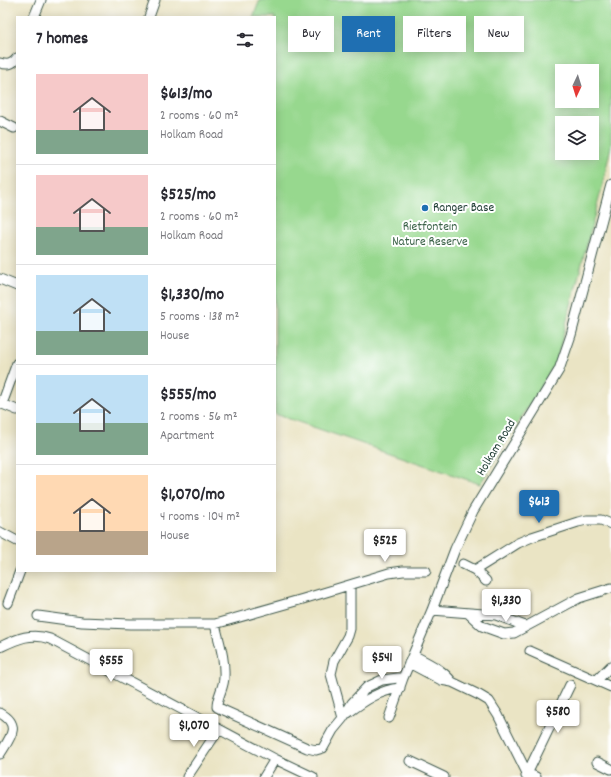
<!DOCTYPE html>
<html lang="en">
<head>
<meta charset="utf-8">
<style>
  body { margin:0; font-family:Dekko,sans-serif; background:#f2f2f3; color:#2b2b33; height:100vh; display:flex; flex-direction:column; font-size:15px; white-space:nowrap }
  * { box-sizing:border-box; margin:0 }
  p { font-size:13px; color:#7c7c81 }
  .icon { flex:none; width:22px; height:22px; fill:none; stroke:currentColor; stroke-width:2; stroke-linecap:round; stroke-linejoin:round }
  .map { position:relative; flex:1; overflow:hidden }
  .side { position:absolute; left:16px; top:16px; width:260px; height:556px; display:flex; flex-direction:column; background:#fff; border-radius:0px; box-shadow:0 2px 10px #0003 }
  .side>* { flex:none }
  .top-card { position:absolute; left:288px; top:16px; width:263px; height:36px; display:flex; gap:8px }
  .needle { width:26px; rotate:184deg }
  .controls { position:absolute; left:555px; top:64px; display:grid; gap:8px }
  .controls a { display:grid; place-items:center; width:44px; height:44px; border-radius:0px; background:#fff; box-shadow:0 2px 10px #0003; font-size:20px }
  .price { position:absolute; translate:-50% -34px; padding:0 9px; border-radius:4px; background:#fff; color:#222; font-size:13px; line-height:26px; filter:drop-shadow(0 1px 2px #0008) }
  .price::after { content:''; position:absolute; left:50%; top:24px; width:12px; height:9px; margin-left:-6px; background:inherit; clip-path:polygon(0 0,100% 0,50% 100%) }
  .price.active { background:#1f6fb2; color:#fff }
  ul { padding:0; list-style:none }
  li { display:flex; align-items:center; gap:12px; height:100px; padding:0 20px }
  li+li { border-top:1px solid #e1e1e2 }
  li span { display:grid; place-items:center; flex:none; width:112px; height:80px; border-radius:0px; color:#555 }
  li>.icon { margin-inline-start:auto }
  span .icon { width:48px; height:48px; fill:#fffc; stroke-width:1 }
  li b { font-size:17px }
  h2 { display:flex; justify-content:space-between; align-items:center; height:48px; padding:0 20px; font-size:17px }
  .pill { padding:0 14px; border-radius:0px; background:#fff; box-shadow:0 2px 10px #0003; font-size:14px; line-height:36px }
  .pill.active { background:#1f6fb2; color:#fff }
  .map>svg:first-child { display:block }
</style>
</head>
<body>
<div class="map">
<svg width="611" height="777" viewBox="0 0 611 777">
  <rect width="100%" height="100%" fill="#fff"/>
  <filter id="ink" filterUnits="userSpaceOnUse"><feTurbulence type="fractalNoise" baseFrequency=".025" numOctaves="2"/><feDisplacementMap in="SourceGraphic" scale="8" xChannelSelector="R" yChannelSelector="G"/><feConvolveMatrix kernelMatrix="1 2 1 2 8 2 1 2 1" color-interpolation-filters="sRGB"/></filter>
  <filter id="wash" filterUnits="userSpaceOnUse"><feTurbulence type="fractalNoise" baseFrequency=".012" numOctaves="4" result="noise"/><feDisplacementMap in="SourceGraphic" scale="16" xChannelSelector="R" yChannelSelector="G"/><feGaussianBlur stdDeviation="0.9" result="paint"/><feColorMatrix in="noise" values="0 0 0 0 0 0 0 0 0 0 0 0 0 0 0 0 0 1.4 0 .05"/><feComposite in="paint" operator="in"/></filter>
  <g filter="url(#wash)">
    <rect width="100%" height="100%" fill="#eae4c4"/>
    <path fill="#97d88e" stroke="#5b8a61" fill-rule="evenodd" d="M260,0h351v146l-9,41 -46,175 -76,122 -205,-70v-397h-22zM562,71h30v30h-30zM562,123h30v30h-30z"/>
  </g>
  <g filter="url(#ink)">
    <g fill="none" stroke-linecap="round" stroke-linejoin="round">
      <g stroke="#3d564a" stroke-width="11">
        <path id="street" d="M34,17l7,-17
          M149,17l6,-17
          M0,63c7,2 12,2 17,-5
          M0,121l14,7
          M0,279l17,7
          M0,403l17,7
          M2,404l15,-41
          M0,532l17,9
          M463,564l12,6 11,11
          M475,570l43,-27 14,-6 46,-15 9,-2h14l10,4
          M8,603l12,-32
          M432,610l64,5 29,11
          M469,614l13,12 22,8 10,-1 65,-35 32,-10
          M38,616l44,6 48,2h85l88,-25 86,-26 14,-2h23
          M215,624c4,18 10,34 9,53 0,11 -7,19 -7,30l8,4 82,37 9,2 7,-2 10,-18 10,-12 9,-15 15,-16 15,-7 16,-2h5
          M0,647c17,-8 31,-15 50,-8l225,120 38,18
          M530,651l81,36
          M413,655c15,8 29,14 39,27
          M409,663l32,17 11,2 27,13 10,6 9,14 29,58 9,4
          M597,680l14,-14
          M0,713c22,12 10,25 0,41
          M348,713c16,-12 32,-23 52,-25
          M343,718l-12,-44 3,-13 14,-25 2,-7v-44
          M389,718l14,-40 29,-68 23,-61 18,-38 86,-141 12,-35 40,-150
          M410,761l34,16
          M597,762l14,7
          M526,776l44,-91
          M187,777l32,-48
          M264,777l11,-18"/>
      </g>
      <use href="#street" stroke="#fff" stroke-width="9"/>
    </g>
  </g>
  <circle fill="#1f6fb2" stroke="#fff" stroke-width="1.5" cx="425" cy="208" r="4"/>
  <g text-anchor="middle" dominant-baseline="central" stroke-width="4" stroke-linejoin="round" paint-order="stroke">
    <g font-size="13" fill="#1f3d34" stroke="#fff" text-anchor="start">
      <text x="433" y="208">Ranger Base</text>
    </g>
    <g font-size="13" fill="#3d644a" stroke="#fff">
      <text x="430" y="227">Rietfontein<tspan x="430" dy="15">Nature Reserve</tspan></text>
    </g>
    <g font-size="13" fill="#1f3d34" stroke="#fff">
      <text transform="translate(497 448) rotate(-59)">Holkam Road</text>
    </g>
  </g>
</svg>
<div class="controls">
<a><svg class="needle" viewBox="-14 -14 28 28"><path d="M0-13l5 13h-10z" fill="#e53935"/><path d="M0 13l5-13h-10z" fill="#7c7c81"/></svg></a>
<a><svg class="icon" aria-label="layers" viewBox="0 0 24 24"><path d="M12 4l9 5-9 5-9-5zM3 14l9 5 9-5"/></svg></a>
</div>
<b class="price active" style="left:539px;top:524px">$613</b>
<b class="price" style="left:385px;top:563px">$525</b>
<b class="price" style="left:506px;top:623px">$1,330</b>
<b class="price" style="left:382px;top:680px">$541</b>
<b class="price" style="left:111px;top:683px">$555</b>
<b class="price" style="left:558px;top:734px">$580</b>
<b class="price" style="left:194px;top:748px">$1,070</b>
<div class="top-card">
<a class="pill">Buy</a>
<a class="pill active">Rent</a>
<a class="pill">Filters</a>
<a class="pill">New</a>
</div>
<section class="side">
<h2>7 homes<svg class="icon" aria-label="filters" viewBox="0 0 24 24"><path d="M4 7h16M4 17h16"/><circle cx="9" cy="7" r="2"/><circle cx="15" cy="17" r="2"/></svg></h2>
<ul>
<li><span style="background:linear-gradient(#f6c9c9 70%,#7fa58c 0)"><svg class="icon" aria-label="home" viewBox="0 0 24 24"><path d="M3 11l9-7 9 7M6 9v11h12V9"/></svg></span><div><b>$613/mo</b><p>2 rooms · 60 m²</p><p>Holkam Road</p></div></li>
<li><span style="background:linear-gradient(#f6c9c9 65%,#7fa58c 0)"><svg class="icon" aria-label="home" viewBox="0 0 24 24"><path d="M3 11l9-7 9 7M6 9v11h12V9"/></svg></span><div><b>$525/mo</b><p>2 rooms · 60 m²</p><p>Holkam Road</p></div></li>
<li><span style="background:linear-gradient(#bfe0f5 70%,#7fa58c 0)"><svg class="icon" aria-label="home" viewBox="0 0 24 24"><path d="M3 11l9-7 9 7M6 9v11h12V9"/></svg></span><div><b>$1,330/mo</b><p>5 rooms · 138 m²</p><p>House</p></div></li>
<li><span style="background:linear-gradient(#bfe0f5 60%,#7fa58c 0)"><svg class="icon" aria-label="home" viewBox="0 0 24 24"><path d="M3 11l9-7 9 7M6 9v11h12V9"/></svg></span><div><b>$555/mo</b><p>2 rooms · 56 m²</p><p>Apartment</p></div></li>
<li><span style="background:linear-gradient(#ffd9b3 70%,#b9a48a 0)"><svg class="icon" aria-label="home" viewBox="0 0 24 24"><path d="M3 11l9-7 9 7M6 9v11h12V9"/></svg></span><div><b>$1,070/mo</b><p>4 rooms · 104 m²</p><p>House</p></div></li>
</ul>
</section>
</div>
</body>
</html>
